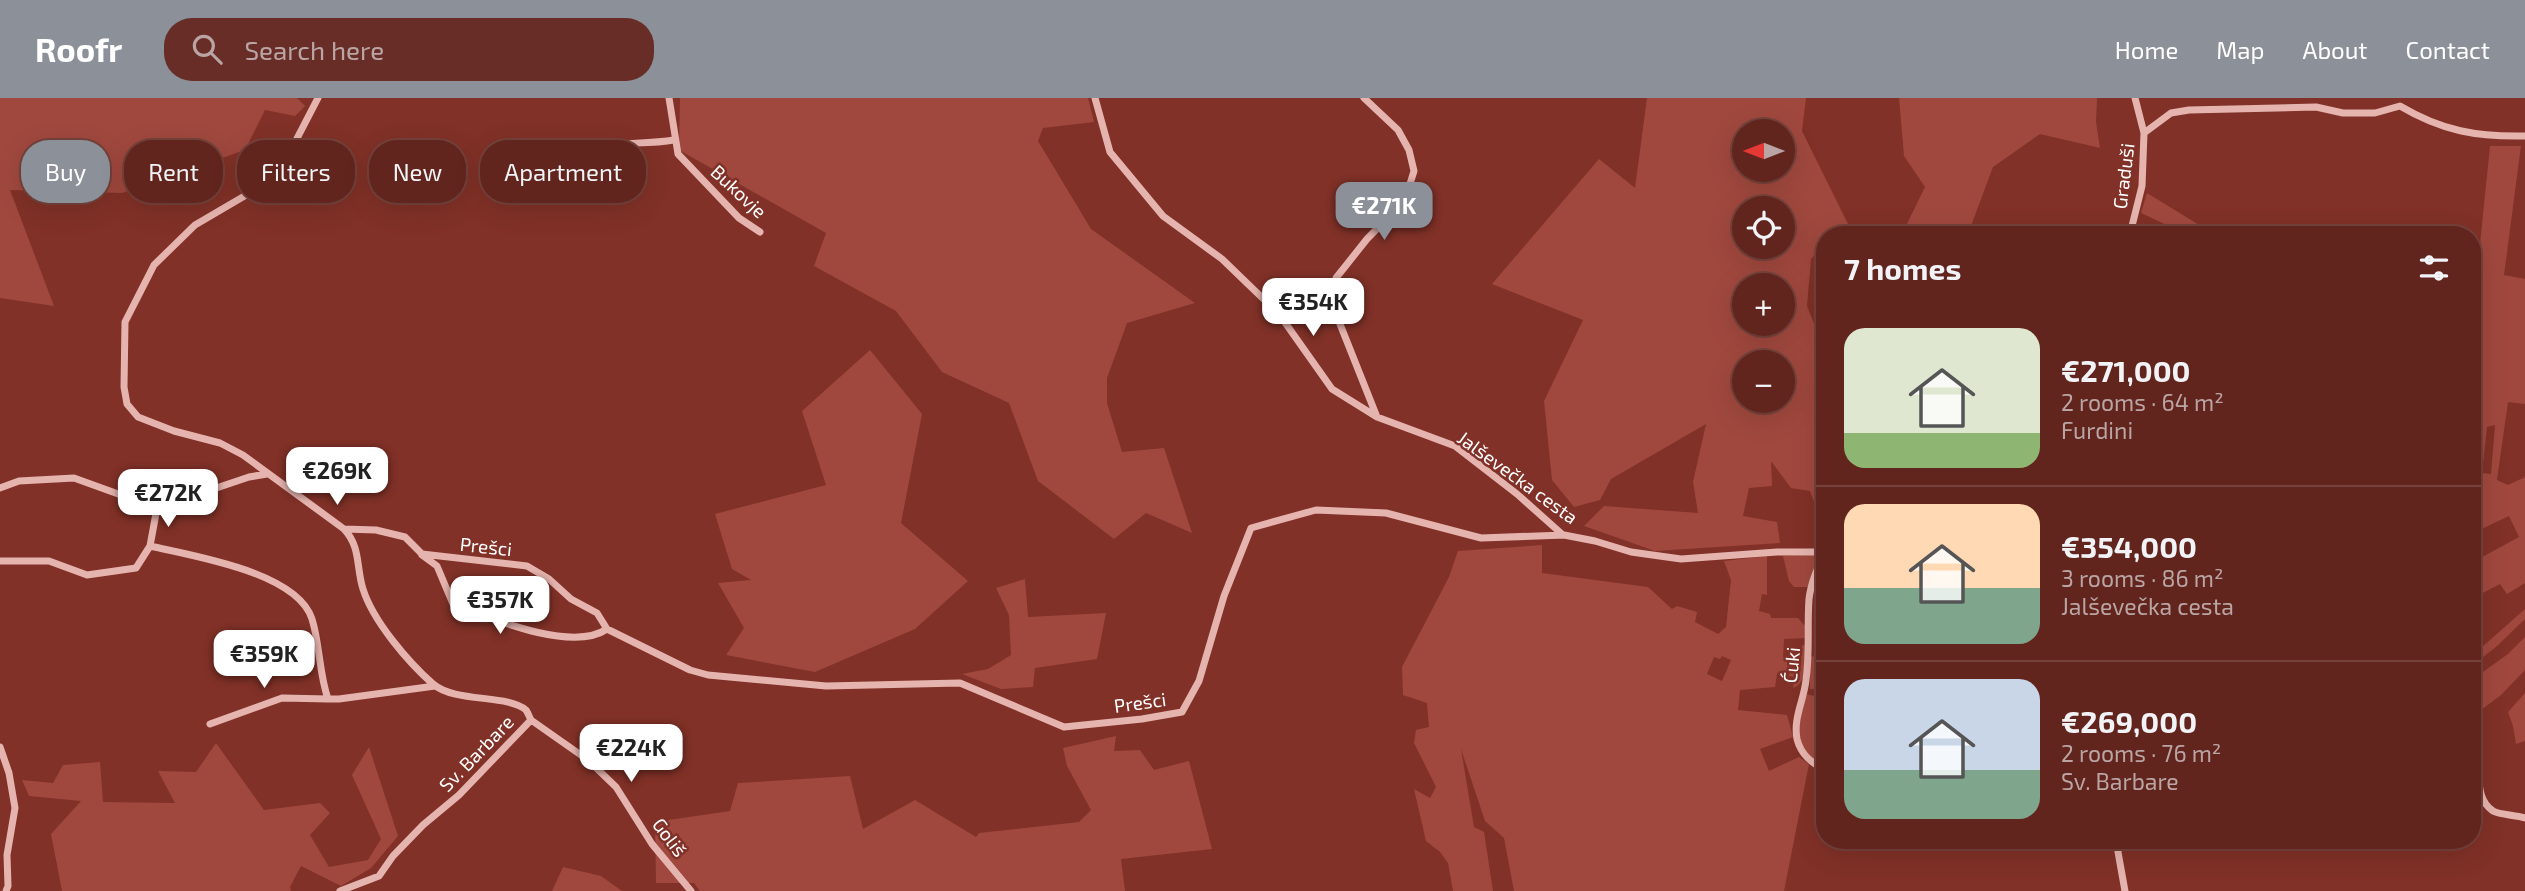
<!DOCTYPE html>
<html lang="en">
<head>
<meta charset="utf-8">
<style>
  body { margin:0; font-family:"Exo 2",sans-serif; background:#672d26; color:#f1f3f6; height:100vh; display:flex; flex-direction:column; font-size:26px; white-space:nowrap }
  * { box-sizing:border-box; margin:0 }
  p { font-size:23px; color:#baa5a4 }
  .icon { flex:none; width:38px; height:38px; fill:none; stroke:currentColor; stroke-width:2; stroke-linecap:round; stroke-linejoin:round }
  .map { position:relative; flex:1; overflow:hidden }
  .side { position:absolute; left:1816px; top:128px; width:665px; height:623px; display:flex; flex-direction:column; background:#61251d; border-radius:28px; box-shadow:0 7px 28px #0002,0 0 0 2px #75423b }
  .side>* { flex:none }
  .top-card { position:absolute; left:21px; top:42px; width:665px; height:63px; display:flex; gap:14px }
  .needle { width:46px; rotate:270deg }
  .buttons { position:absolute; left:1732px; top:21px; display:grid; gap:14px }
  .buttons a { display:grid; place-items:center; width:63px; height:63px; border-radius:50%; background:#61251d; box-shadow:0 7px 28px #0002,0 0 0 2px #75423b; font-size:35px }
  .price { position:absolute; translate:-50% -60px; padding:0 16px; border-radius:14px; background:#fff; color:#222; font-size:23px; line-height:46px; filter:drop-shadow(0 2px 4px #0008) }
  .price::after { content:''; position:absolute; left:50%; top:42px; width:21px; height:16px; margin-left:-10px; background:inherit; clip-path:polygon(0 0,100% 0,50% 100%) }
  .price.current { background:#8c9099; color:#fff }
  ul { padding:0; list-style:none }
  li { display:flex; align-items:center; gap:21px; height:175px; padding:0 28px }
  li+li { border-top:2px solid #75423b }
  li span { display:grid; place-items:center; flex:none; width:196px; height:140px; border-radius:21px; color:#555 }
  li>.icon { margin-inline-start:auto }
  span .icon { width:84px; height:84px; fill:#fffc; stroke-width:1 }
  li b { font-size:30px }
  h2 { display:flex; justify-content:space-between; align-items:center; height:84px; padding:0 28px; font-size:30px }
  .pill { padding:0 24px; border-radius:28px; background:#61251d; box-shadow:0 7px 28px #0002,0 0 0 2px #75423b; font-size:24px; line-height:63px }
  .pill.current { background:#8c9099; color:#fff }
  header { display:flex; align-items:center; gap:42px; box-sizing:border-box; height:98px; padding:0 35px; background:#8c9099; color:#fff }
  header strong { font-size:33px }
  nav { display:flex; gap:38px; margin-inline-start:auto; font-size:24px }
  .search { width:490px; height:63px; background:#672d26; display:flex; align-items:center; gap:18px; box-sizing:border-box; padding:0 24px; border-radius:28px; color:#baa5a4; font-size:26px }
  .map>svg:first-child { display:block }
</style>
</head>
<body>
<header>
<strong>Roofr</strong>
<div class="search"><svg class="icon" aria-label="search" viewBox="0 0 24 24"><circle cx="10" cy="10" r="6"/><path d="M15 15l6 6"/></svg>Search here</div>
<nav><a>Home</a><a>Map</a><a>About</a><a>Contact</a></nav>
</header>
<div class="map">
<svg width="2525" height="793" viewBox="0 0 2525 793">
  <rect width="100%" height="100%" fill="#813127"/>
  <path fill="#a0483e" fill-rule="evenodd" d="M0,0h297l8,8 -10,10 -30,-6 -20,40 -123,43 -112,-3 44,116 -54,-8z
    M680,0h408l6,24 -51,6 -5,13 53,88 104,74 -68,20 -20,55v25l15,49 42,-4 28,85 -46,-20 -32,26 -76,-58 -29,-78 -67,-31 -46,-61 -82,-45 12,-33 -147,-83z
    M1647,0h159l-4,33 46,93 -11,10h-12v11l-14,14 -4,47 18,45v160l-7,1 -8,-21 -19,-3 -20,-27 1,25 -23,2 -6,28 34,6 3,21 -125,8 -71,-25 20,-20 94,7 -5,-31 13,-58 -95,55 -11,21 -26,7 -22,-27 -8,-79 39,-81 -91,-36 107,-125 36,29zM1745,33h38v39h-38zM1745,110h38v39h-38zM1745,187h38v39h-38zM1745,264h38v39h-38z
    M1899,0h198l-1,24 4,26 -60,-14 -47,33 -25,67h-66l23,-47 -21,-31z
    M2490,48h31l-17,129 21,4v125l-17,-2 -11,78 11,5 17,-8v106l-18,11 -7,-10 -27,14v-36l46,-25 -10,-21 -36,17v-55l8,-50 -7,1 -1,5v-109l7,-48 -2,-13zM2495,327l-4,49 -9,-1 5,-46z
    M2147,95l62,38 9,3h-32l-45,-21z
    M870,252l52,64 -21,109 67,58 -53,48 -100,43 -89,-17 18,-27 -26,-45 33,-3 -19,-11 -17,-55 111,-29 -24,-74z
    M1542,447v28l106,14 24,22 5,-3 20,6 -2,10 23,12 8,-7 5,-47 -7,-19 43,-5v39l-5,-1 -3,17 11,3 1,4h27l8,9 1,11 -23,1 -1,18 18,2 1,-14 4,1c-1,13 2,37 -13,42l2,-11 -6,-1 1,-4 -6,-1 -1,3h-6l-2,13 -35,3 -2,20 49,5 6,22 -33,12 9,22 30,-14 10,7 -25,127h-270l-10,-53 -19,-17 -24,-72 13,78 10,5 9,59h-40l-5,-28 -8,-11 -14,-11 -12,-52 16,9 6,-11 -22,-44 2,-13 13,-3 -2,-24 -24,-8 -1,-28 47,-90 9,-26zM1722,558l9,4 -9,21 -15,-7 7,-17 6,2z
    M1819,457l-10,32h-15l-5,-6 -6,-25z
    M1025,481l3,38 78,-4 -9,46 -62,9 -2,19 -32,2 -39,-15 26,-5 23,-14 -2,-40 -13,-27z
    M2525,511v10l-28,27 -24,19v-10z
    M2525,539v33l-24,25 -28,21v-37l35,-25z
    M1825,554v33l-7,4h-8v-33l14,2z
    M1825,593v77c-34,-23 -28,-37 -19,-74l8,2z
    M2525,595v48l-9,3 -3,-18 -5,-14z
    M1116,638l-2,15 26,-1 14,20 35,-9 23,88 -91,10 4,32h-425l-6,-8h-38l-1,-61 75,-11 8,-28 112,-7 13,53 52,-29 61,37 3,-4 100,-11 12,-12 -24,-44 -4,-18z
    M216,645l48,67 56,-7 10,10 -20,22 19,32 39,-7 13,-21 -29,-64 17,-28 29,89 -27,32 -30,18 -40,-20 -11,21 1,4h-229l-11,-57 30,-33 -52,-5 -7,-16 31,3 10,-18 37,-3 3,40 72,1 -17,-32 38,1z
    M563,769l38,9 21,15h-70z"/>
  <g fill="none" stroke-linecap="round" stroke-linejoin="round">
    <path stroke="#e6b4af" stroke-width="7" d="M318,0l-41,79 -82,48 -41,40 -29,57 -1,65 3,17 11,13 36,14 46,12 23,12 101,74c17,18 12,38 19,60 10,32 45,73 70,95 22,19 75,10 93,26 2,3 3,6 5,10l-72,75 -36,30 -30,31 -14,20 -39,15
      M669,0l9,56 61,64 21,14
      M1095,0l15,54 53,64 59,43 57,55 53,75 45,28 78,29 62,48 46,41
      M1364,0l34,32 11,20 5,21 -9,29 -38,39 -31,39v36l41,103
      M2135,0l9,35
      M556,67c10,-6 20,-13 30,-16 29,-8 59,-4 88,-9
      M2130,136l12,-48 2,-53 27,-20 18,-3 127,-3 27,6h32l25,-7c42,25 77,31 125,30
      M1818,184l7,41
      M0,390l19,-7 55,-3 83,30 92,-31 18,-3
      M344,431l32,1 29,7 17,17 105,12 22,13 22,20 26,14 10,16 83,41 18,5 118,11 134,-3 104,44 78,-8 40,-7 17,-31 25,-85 27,-68 65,-18 70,3 95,25 83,-3 31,6 36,11 50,7 96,-7h48c-7,15 -14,30 -16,47 -2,27 1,54 -3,81 -2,20 -13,38 -9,59 4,16 15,24 28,31
      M150,448l7,-38
      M422,457l15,11 16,38c37,14 119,49 154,25
      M0,463h49l38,14 49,-7 14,-22c43,10 147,26 162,73 8,26 7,54 16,80h11l96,-13
      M531,622l57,40 28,27 36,57 39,47
      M210,626l72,-26 46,1
      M0,649l9,26 6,35 -8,47 1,31 -2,5
      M2473,651c10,18 -1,48 20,62 7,4 23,4 32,7
      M2119,742l-1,12 7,39"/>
  </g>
  <g text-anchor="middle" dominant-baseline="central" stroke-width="5" stroke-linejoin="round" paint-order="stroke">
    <g font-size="19" fill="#fff" stroke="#813127">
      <text transform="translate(2123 78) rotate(-83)">Graduši</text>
      <text transform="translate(739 93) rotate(43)">Bukovje</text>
      <text transform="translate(1518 379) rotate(36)">Jalševečka cesta</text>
      <text transform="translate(486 448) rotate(6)">Prešci</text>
      <text transform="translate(1791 567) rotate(-84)">Ćuki</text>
      <text transform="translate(1140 604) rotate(-8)">Prešci</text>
      <text transform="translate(476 655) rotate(-46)">Sv. Barbare</text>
      <text transform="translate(670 739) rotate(53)">Goliš</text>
    </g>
  </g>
</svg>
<div class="buttons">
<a><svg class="needle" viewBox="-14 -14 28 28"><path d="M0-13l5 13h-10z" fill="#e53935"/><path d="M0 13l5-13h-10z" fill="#baa5a4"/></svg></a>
<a><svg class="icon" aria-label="locate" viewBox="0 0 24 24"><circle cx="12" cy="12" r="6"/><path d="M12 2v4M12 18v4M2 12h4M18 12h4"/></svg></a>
<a>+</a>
<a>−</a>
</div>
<b class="price current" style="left:1384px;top:144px">€271K</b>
<b class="price" style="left:1313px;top:240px">€354K</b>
<b class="price" style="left:337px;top:409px">€269K</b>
<b class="price" style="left:168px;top:431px">€272K</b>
<b class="price" style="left:500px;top:538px">€357K</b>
<b class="price" style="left:264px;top:592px">€359K</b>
<b class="price" style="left:631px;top:686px">€224K</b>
<div class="top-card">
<a class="pill current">Buy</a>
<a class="pill">Rent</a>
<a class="pill">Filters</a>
<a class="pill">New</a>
<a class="pill">Apartment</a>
</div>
<section class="side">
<h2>7 homes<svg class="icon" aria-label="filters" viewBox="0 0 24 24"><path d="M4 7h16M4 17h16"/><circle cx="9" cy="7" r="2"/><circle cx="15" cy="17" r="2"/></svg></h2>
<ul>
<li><span style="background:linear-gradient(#dfe7d0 75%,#8fb573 0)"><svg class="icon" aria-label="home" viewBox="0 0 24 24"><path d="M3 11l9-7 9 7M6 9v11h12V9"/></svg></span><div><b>€271,000</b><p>2 rooms · 64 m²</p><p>Furdini</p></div></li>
<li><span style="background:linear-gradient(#ffd9b3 60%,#7fa58c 0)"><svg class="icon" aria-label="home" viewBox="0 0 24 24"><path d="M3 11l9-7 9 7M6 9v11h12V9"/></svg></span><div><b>€354,000</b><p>3 rooms · 86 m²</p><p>Jalševečka cesta</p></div></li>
<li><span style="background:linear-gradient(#c9d6e8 65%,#7fa58c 0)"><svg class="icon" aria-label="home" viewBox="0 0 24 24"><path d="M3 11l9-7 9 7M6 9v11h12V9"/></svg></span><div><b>€269,000</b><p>2 rooms · 76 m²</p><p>Sv. Barbare</p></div></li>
</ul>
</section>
</div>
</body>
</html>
